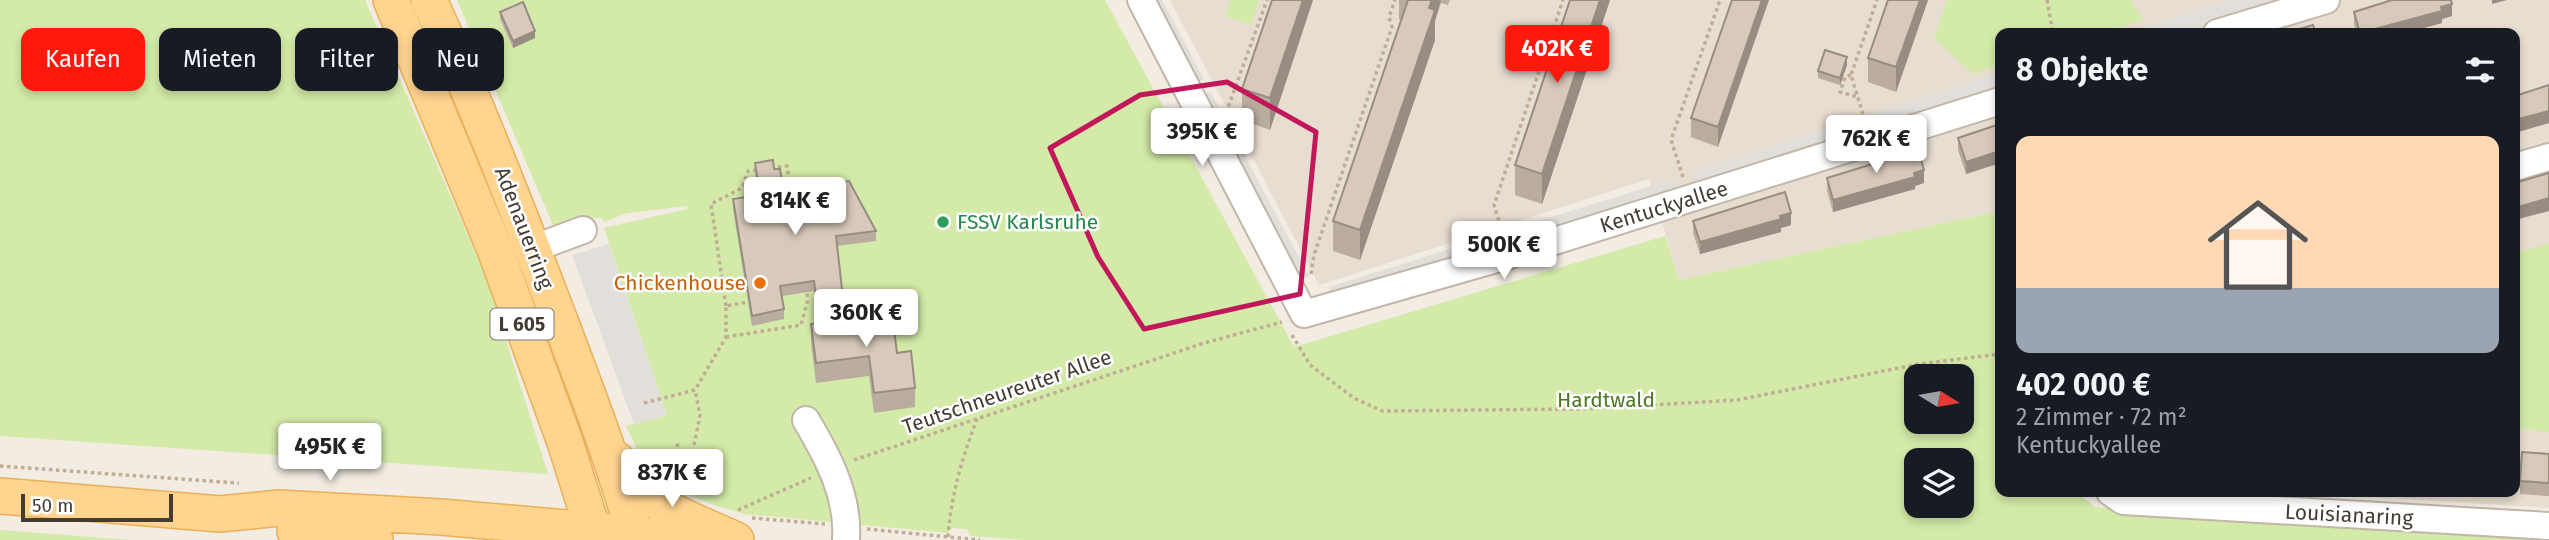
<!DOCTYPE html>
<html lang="de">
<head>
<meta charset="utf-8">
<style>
  body { margin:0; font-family:"Fira Sans",sans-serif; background:#20242c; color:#f1f3f6; height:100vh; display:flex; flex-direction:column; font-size:26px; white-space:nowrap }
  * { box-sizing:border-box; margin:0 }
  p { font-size:23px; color:#9ea1a6 }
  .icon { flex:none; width:38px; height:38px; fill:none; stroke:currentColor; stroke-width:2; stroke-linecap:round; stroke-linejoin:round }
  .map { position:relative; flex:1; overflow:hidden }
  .drawer { position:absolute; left:1995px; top:28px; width:525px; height:469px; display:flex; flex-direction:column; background:#171b24; border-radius:14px; box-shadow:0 4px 10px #0003 }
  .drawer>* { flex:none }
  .hud { position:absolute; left:21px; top:28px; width:665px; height:63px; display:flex; gap:14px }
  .needle { width:46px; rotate:101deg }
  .controls { position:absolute; left:1904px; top:364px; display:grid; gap:14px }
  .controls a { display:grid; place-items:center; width:70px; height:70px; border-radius:14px; background:#171b24; box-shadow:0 4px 10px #0003; font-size:35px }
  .scale { position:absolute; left:21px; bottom:18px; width:152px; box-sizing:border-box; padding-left:7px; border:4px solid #443c33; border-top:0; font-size:19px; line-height:24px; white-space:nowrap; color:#443c33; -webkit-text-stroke:5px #fff; paint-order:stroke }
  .price { position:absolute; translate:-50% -60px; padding:0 16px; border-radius:7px; background:#fff; color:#222; font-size:23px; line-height:46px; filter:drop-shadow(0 2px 4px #0008) }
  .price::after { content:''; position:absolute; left:50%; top:42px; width:21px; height:16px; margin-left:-10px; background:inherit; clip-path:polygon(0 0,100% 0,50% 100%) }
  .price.active { background:#ff190d; color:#fff }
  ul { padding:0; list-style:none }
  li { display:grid; align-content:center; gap:14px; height:371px; padding:0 21px }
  li span { display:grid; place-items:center; height:217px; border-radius:14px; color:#555 }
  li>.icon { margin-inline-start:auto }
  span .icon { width:126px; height:126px; fill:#fffc; stroke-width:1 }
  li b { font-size:30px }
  h2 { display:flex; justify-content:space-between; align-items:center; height:84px; padding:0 21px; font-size:30px }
  .chip { padding:0 24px; border-radius:14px; background:#171b24; box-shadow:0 4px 10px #0003; font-size:24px; line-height:63px }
  .chip.active { background:#ff190d; color:#fff }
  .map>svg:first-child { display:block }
</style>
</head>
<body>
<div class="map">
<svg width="2549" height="540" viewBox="0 0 2549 540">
  <rect width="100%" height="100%" fill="#f2ece2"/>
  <path fill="#e7ddd0" d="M1170,0h1379v508l-255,-16h221v-459h-515v178l-321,69 -30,-101 -330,106z"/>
  <path fill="#d3eaa8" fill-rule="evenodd" d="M0,0h365l121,277 62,197 -548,-38z
    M457,0h648l189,347 371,-111 14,44 321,-69v281h76l19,15 454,33h-1524l-55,-4 -3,-7 -15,-1 -4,5 -203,-19 -28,-8 -26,-10 -37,-23 -13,-16 -15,-31 41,-11 -63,-187 83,-19 1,-3 -61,7 -23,9 -2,-4h-13l-34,12zM1916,376h46v46h-46zM1916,460h46v46h-46z
    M1230,0h29l-8,25 -26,-9z
    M1947,0h184l12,20 -43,13h-100v32l-27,9 -39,-36z
    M2549,244v188l-34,-4v-175z
    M0,530l131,10h-131z"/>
  <path fill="#e2dfdb" d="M1141,0h21l42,79 -17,9z
    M2230,0h67l-106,33h-65z
    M2000,73v20l-304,95 -5,-16z
    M1210,91l99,185 -20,10 -96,-186z
    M1673,179l5,15 -345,108 -4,-15z
    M609,244l58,171 -33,9 -62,-169z"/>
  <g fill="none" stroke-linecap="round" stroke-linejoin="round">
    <g stroke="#c1b6a8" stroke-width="30">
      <path id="minor" d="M1141,0l163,314 206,-59 490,-154
        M2217,33l109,-33
        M2515,167l34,-10
        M532,249l51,-19
        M806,420c22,37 43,76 40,120
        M2110,492l13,9 426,25"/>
    </g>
    <g stroke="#eab059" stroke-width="38">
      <path id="major" d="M391,0l105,252 69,190 31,98
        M429,0c45,98 84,198 123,300 30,79 61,158 84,240
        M617,460c35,50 67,56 119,80
        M0,496l220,18 59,-6 162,9 264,23
        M295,531l80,9"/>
    </g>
    <path stroke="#c1ad95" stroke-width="3.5" stroke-dasharray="3.5 3.5" stroke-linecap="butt" d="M2047,0l6,33
      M1851,75l-6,2 -5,15 18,5
      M1226,113l41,-113
      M1865,121l-14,-46 26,-75
      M771,168l16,-2 4,25
      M1683,177l-12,-37 49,-140
      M1503,234l-9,-29 69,-205
      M1311,274l3,-19 78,-228 -3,-10 6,-17
      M726,306l-15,-102 31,-16 6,-17 9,-1
      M1292,335l18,30 44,33 28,13 200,-2 155,-9 182,-36 81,-10
      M726,337l75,-12 7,-26 -2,-11
      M644,403l51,-13 31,-53v-31l22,-4
      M694,445l6,-30 -5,-25
      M854,460l350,-117 78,-21
      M0,466l239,17
      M674,482l4,-42
      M738,510l73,-32
      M752,518l73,6
      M867,529l113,11
      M948,537c3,-42 14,-79 29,-118"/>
    <use href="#minor" stroke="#fff" stroke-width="26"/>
    <use href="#major" stroke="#ffd48f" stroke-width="35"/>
  </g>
  <path fill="#baada0" d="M1272,0h41l-43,130 -28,-10v-31z
    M1399,0h51l-2,5 -7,-2 -6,18v19l-75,220 -27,-9v-30l68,-201 -2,-1z
    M1570,0h40l-68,204 -27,-9v-30z
    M1732,0l-14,147 -27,-10v-19z
    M1928,0l-32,92 -28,-10v-24z
    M500,12l35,26 -22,10 -13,-29z
    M2354,12l98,4 -10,3v4l-37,10h-48l-3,-9z
    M1847,65l-7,20 -22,-7v-7z
    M2000,124v39l-34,11 -8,-24v-12z
    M755,163l19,6 9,20 93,42v10l-39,5 6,52v10l-26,5 -3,-22 -32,5 2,13v10l-32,7 -19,-117v-10l25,-4 -3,-22z
    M1827,178l97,5 -9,3v3l-82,23 -6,-21z
    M1693,221l98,4 -10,3v4l-81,22 -7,-21z
    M811,324l86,29 18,35v19l-41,6 -5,-37 -53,7 -5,-40z
    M2549,454v42l-29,-2v-13z"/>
  <path fill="#978d82" d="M1303,0h10l-43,130v-32z
    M1432,0h9l-6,21v19l-75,220v-30z
    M1600,0h10l-68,204v-30z
    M1762,0h7l-51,147v-20z
    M1920,0h8l-32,92v-25z
    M2492,0h15l-15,4z
    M2452,4v12l-10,3v4l-37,10h-45z
    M535,31v7l-22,10v-7z
    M1847,57v8l-7,20v-7z
    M2549,111v12l-34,10v-13z
    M2000,151v12l-34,11v-12z
    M1924,170v13l-9,3v3l-82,23v-12z
    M2549,198v13l-34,9v-12z
    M1791,213v12l-10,3v4l-81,22v-12z"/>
  <path fill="#d8c9ba" stroke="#978d82" stroke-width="2" d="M1272,0h31l-33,98 -28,-9z
    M1408,0h24l-3,8 6,2 -75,220 -27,-9z
    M1570,0h30l-58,174 -27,-9z
    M1732,0h30l-44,127 -27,-9z
    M1888,0h32l-24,67 -28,-9z
    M2392,0h59l1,4 -11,3 1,4 -82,22 -6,-21z
    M523,2l12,29 -22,10 -13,-29z
    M2313,25l3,8h-30z
    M1825,50l22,7 -7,21 -22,-7z
    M2549,85v26l-34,9v-24z
    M2000,124v27l-34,11 -8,-24z
    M1918,150l6,20 -10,3 1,4 -82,23 -6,-22z
    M773,160l1,9h6l3,20 66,-8 27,50 -40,5 7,62 -26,5 -3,-22 -34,5 4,23 -32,7 -19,-117 27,-4 -5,-32z
    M2549,173v25l-34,10v-25z
    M1785,192l6,21 -11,3 1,3 -81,23 -7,-21z
    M892,313l5,40 14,-2 4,37 -41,5 -5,-37 -53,7 -5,-39z
    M2522,452l27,2v29l-29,-2z"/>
  <path fill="none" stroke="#c2185b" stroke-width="5" stroke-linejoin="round" d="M1227,82l89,50 -16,162 -156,35 -46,-72 -48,-109 90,-53z"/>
  <circle fill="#2e9e5b" stroke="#fff" stroke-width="2.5" cx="943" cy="222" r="7"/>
  <circle fill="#e8710a" stroke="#fff" stroke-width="2.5" cx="760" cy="283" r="7"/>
  <g text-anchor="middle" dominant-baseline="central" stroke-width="5" stroke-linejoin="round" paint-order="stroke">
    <rect fill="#fff" stroke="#7c7670" stroke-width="2" x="490.5" y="308.5" width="63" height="31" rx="5"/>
    <g font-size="19" font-weight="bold" fill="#443c33">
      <text x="522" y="324">L 605</text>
    </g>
    <g font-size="21" fill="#443c33" stroke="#fff">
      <text transform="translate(1664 207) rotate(-17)">Kentuckyallee</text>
      <text transform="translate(524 228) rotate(69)">Adenauerring</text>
      <text transform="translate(1007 392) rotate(-19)">Teutschneureuter Allee</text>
      <text transform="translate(2349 515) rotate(3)">Louisianaring</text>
    </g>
    <g font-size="21" fill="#27864d" stroke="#fff" text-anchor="start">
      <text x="957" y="222">FSSV Karlsruhe</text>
    </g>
    <g font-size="21" fill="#c56008" stroke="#fff" text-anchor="end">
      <text x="746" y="283">Chickenhouse</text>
    </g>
    <g font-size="21" fill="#4c7823" stroke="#fff">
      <text x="1606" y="400">Hardtwald</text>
    </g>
  </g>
</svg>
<div class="controls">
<a><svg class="needle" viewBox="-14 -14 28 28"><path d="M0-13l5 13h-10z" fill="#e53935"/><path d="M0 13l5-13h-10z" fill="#9ea1a6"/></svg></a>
<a><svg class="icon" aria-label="layers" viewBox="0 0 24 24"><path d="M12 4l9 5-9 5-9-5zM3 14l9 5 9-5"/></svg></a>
</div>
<div class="scale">50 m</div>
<b class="price active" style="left:1557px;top:85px">402K €</b>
<b class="price" style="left:1202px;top:168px">395K €</b>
<b class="price" style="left:1876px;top:175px">762K €</b>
<b class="price" style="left:795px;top:237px">814K €</b>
<b class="price" style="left:1504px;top:281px">500K €</b>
<b class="price" style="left:866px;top:349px">360K €</b>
<b class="price" style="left:330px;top:483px">495K €</b>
<b class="price" style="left:672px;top:509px">837K €</b>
<div class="hud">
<a class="chip active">Kaufen</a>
<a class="chip">Mieten</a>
<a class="chip">Filter</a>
<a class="chip">Neu</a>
</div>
<section class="drawer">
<h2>8 Objekte<svg class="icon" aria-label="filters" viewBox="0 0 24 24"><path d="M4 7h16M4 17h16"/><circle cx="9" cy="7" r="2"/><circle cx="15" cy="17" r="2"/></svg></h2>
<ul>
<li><span style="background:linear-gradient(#ffd9b3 70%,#9aa5b1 0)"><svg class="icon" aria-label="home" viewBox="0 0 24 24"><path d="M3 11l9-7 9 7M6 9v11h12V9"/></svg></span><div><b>402 000 €</b><p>2 Zimmer · 72 m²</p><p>Kentuckyallee</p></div></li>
</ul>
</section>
</div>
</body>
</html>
